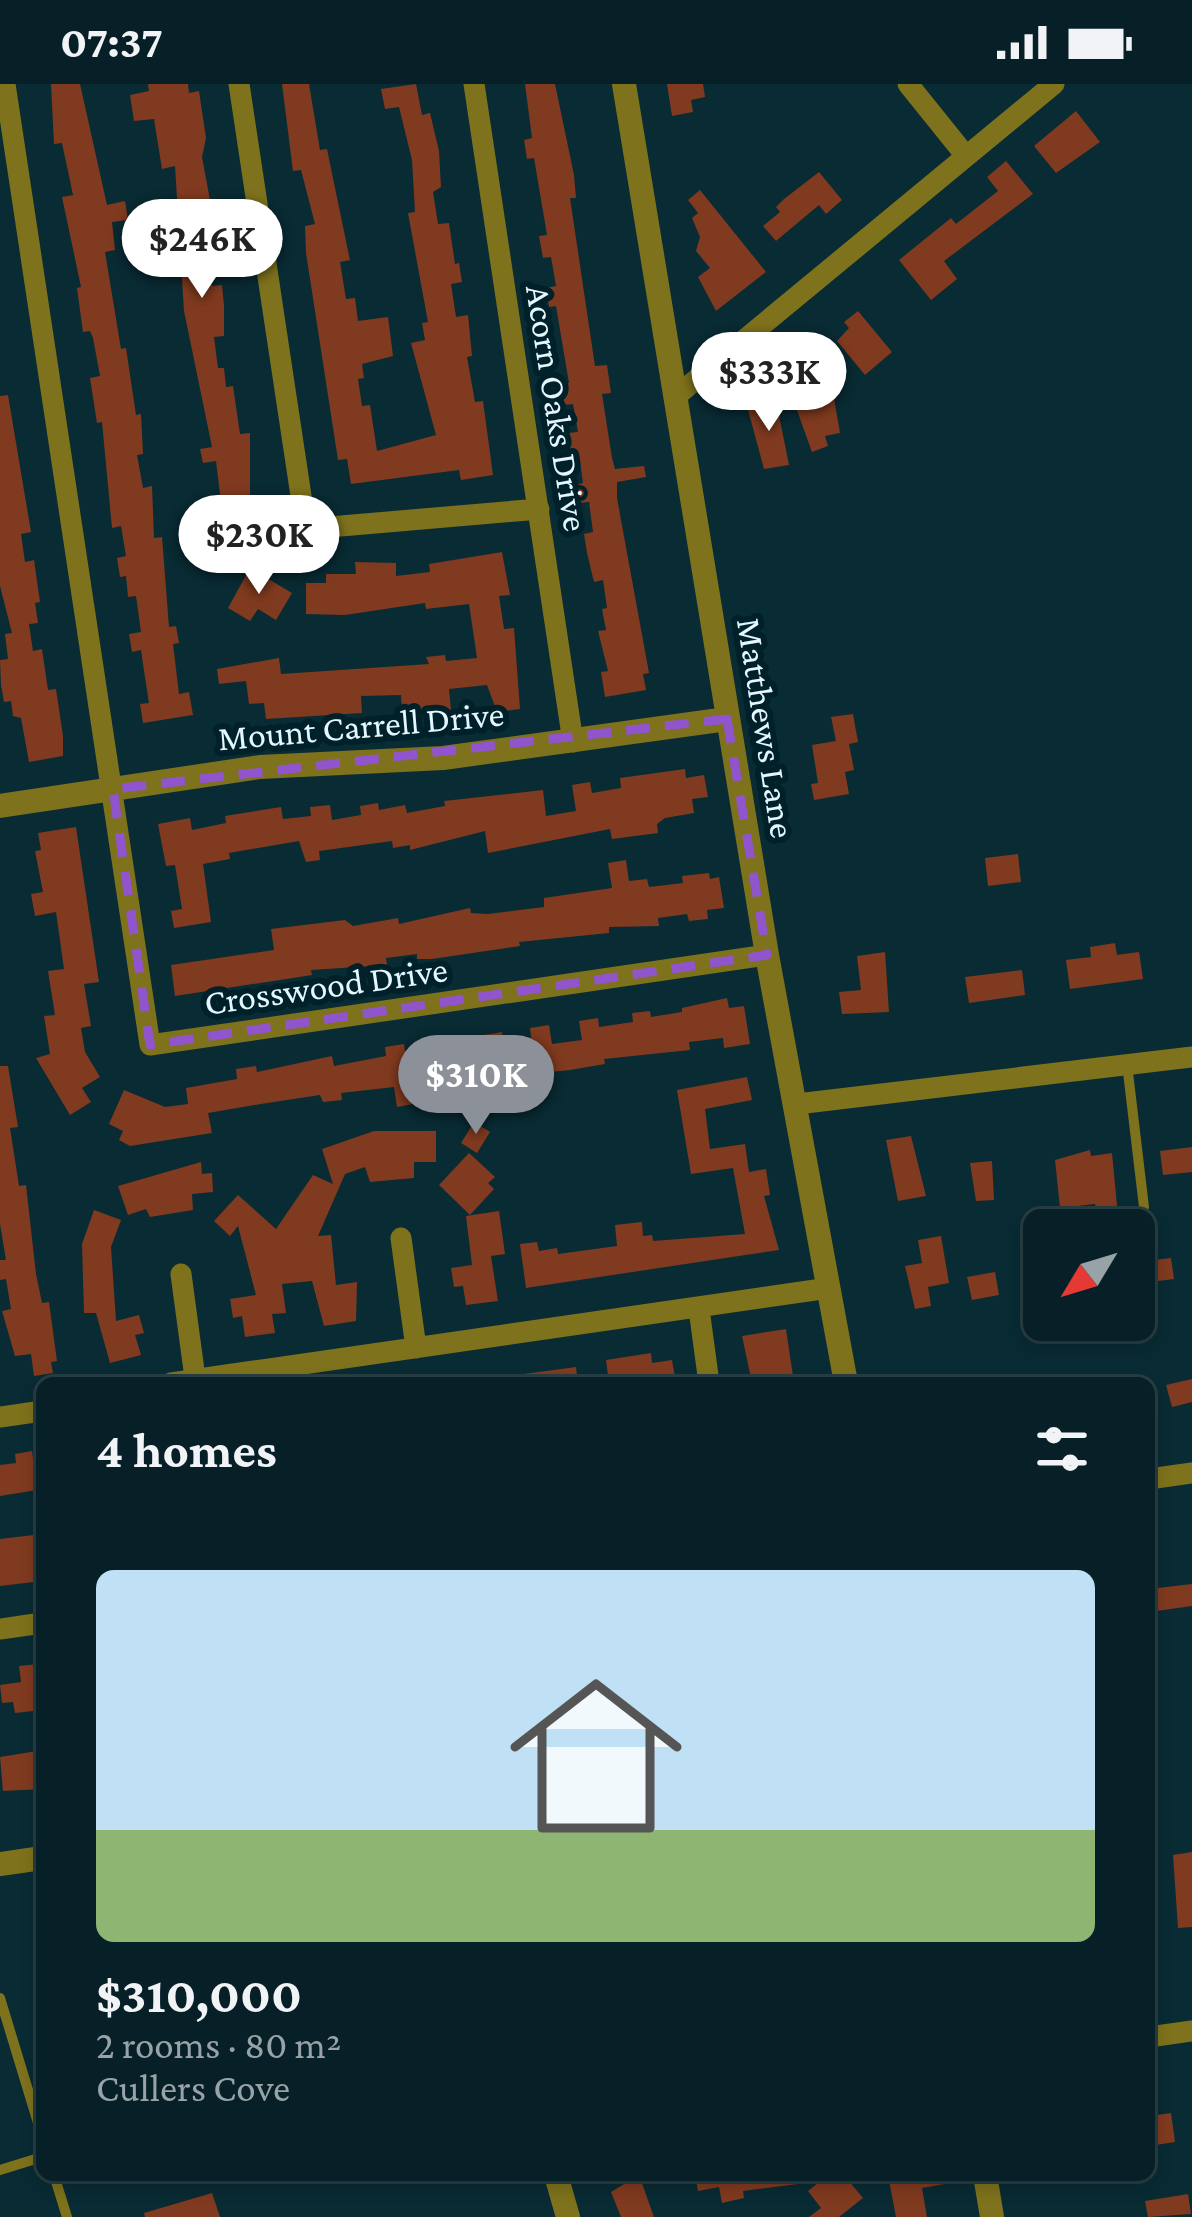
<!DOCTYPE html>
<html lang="en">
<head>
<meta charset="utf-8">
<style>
  body { margin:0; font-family:"Crimson Pro",serif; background:#152d33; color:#f1f3f6; height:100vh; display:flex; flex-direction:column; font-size:45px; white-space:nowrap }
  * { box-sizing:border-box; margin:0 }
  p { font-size:39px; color:#98a3a7 }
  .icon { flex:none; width:66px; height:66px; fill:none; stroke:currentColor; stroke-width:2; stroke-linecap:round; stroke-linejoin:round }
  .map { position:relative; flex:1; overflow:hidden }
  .drawer { position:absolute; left:36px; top:1293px; width:1119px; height:804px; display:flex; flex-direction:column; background:#072027; border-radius:18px; box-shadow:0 6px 18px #0003,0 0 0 3px #283e44 }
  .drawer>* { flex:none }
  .needle { width:78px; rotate:232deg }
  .buttons { position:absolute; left:1023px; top:1125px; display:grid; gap:24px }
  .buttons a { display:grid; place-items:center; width:132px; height:132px; border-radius:18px; background:#072027; box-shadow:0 6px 18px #0003,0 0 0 3px #283e44; font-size:60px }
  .price { position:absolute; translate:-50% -102px; padding:0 27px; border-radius:42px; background:#fff; color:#222; font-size:39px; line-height:78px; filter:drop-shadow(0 3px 6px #0008) }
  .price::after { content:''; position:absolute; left:50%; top:72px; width:36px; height:27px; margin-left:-18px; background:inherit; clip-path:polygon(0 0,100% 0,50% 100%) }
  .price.on { background:#8c9099; color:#fff }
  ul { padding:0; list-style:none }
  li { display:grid; align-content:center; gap:24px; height:636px; padding:0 60px }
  li span { display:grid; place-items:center; height:372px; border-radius:18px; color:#555 }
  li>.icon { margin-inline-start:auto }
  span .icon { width:216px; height:216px; fill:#fffc; stroke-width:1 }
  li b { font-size:51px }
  h2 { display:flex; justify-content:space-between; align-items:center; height:144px; padding:0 60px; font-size:51px }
  .status { display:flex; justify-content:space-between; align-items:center; height:84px; padding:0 60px; background:#072027; direction:ltr }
  .status svg { height:33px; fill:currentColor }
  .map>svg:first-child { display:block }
</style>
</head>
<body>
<div class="status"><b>07:37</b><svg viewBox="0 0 49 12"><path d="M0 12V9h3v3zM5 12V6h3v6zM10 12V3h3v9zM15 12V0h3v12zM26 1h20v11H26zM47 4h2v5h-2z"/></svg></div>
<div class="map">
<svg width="1192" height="2133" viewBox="0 0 1192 2133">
  <rect width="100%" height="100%" fill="#092b34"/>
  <path fill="#803a1f" d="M51,0h29l27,121 18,-4 3,19 -16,2 3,28 -10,2 16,97 5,-1 10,67 5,-1 2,40 -6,1 6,33 9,-2 2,52 8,-1 7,90 7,-1 3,17 -6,1 6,50 10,-2 4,23 -50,8 -3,-19 9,-1 -5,-32 -3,-21 -9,2 -3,-18 12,-2 -5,-36 -8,1 -2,-21 -6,1 -3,-19 9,-2 -5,-30 -9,2 -10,-106 -5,1 -7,-45 10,-2 -7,-38 -3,-7 -7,1 -6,-44 4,-1 -19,-90 11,-2 -11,-52 -8,1z
    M148,0h40l1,9 10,-2 7,47 -4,19 15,81 -8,1v19l3,28 10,-1 2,21v30l-10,1 4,31h6l2,19 7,-1 7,48 10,-1v72l-15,2 8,30 8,-2 5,19 -37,9 -11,-41 15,-3 -7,-58 -13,2 -3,-14 12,-2 -28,-136 -9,-145 -13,3 -8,-50 -20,2 -4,-26 19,-4z
    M282,0h27l11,66 7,-1 20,97 3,14 -10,2 6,37 9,-1 3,23 30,-4 5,39 -31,8 2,14 -6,1 4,27 8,-1 7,46 59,-16 -25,-92 14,-3 -3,-17 6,-1 -20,-109 7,-1 -3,-52 -13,-53 -14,2 -4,-20 35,-5 6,31 8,-2 9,38 2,36 -8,5 5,32 11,-1 6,41 4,-1 3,19 -11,2 5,33 12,-2 4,41 -5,1 8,45 8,-1 10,74 -32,5 -2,-10 -108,14 -4,-25 -9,1 -32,-207 -1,-27 10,-2 -14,-54 -8,1z
    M525,0h30l19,91 2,23h-6l25,168 12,-1 4,28 -9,1 10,64 3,11 29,-3 2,11 -29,5v16l32,175 -6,1 3,16 -41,7 -4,-25 7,-1 -10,-40 8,-1 -4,-21 5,-1 -4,-28 -9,2 -7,-29 -3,-19 9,-2 -4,-30 -10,1 -3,-18 7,-2 -4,-30 -8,2 -3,-22 10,-1 -5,-28 -9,1 -3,-21 8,-1 -13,-77 -7,1 -3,-19 10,-2 -5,-29 -8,1 -4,-22 8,-1 -13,-77 -7,1 -3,-19 8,-2z
    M667,0h36l2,13 -14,3 2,12 -21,4z
    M1076,27l24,31 -44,31 -22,-27z
    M1006,77l27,33 -89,67 13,18 -26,21 -32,-40 52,-42 5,6 42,-33 -11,-14z
    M819,88l23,28 -16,14 -7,-9 -43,36 -13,-15 17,-14 -4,-5 8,-8z
    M700,106l66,82 -50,39 -18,-34 12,-9 -14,-17 4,-14 -8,-19 6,-5 -10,-13z
    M858,227l34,41 -27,23 -28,-34 12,-13 -5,-6z
    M832,303l8,46 -15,3 3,10 -16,6 -18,-50z
    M8,311l23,137 -10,2 4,28 9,-2 6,42 -5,1 3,20 -9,1 4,27 9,-2 6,41 8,-1 7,47v20l-34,6 -8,-44 -8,-2 -2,-15 -7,1 -3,-17 -1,-25 8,-1 -3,-25 7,-1 -12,-47v-190z
    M776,316l13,65 -25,4 -17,-63z
    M502,468l8,43 -11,1 5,33 10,-1 6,81 -23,3 -10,-27 -38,4 2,21 -49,1 -1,-16 -40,1 1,17 -96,6 -2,-16 -15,1 -3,-23 -27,3 -2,-15 62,-11 2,16 148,-10 -3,-7 19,-2 1,6 31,-3 -8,-54 -43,5 -1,-6 -80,12 -39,-1v-31h20v-9h30l-1,-12 41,1v13l34,-4 -1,-8z
    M250,484l42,25 -16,27 -18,-11 -8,12 -22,-13z
    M853,630l5,28 -9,2 5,26 -9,2 4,22 -35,6 -3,-16 7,-1 -6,-38 24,-4 -5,-24z
    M685,685l1,9 18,-3 4,22 -16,2 2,14 -29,5 -8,6 1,9 -46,6 -2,-10 -122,24 -3,-22 -75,19v-5l-17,3 -1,-7 -73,10 1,9 -14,2 -7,-21 -70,12 1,6 -27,5 8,58 -37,6 -3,-17 11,-2 -7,-44 -9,1 -8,-42 32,-6 2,12 34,-7 -1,-7 56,-9 2,12 28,-3 -1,-9 20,-2 2,15 29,-5 -1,-9 18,-3 1,7 26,-5 2,8 38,-7 -1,-5 99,-11 3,26 30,-5 -4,-26 18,-3 2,11 29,-5 -1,-10z
    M76,743l23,155 -15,2 7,42 -10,2 4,24 15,25 -18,11 9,14 -21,13 -34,-57 14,-4 -6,-38 11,-1 -7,-44 16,-2 -8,-57 -21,4 -4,-22 12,-2 -8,-41 6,-1 -3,-17z
    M1018,770l3,28 -33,4 -3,-28z
    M626,776l3,21 18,-2 2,8 34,-4 -1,-7 27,-3 1,6 9,-2 5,31 -17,2 1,9 -19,2 -2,-7 -29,4 1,8 -50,1v6l-90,9 1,4 -88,13h-15v-5l-31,4 1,7 -76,5 1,5 -137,21 -4,-31 103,-15 -3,-21 74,-9 8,6 45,-8 1,6 71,-16 1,5 17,1 56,-7v-9l68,-10 -4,-25z
    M1115,859l2,12 22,-3 4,27 -73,10 -4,-29 25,-3 -1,-10z
    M885,868l4,60 -47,2 -3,-22 22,-2 -4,-34z
    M1022,886l3,25 -56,8 -4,-26z
    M727,914l2,10 15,-2 6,38 -26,4 -1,-10 -34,4 1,8 -86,9 1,5 -35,6 -49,5 -1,-7 -63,8 1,9 -47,8 2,11 -16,3 -3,-20 -53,6 1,7 -19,2 -3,-7 -59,9 -53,9 4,20 -82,13 -11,-6 4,-9 -14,-7 15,-34 41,17 23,-3 -2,-16 51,-9 -1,-10 20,-3 1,6 75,-16 2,10 52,-10 -1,-9 19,-3 3,22 27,-5 -3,-19 53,-2v-5l18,-3 2,16 28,-4 -2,-16 19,-3 3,19 30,-4 -3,-19 19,-3 1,9 34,-5 -1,-9 18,-2 1,6 31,-5v-4z
    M0,982h8l10,61 -8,1 9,58 7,-1 10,89 6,29 7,-1 8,59 -6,1 2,11 -19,3 -3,-22 -16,2 -13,-45 9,-2 -5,-30 -6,1v-20h6l-6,-36z
    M747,993l5,23 -47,9 5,40 35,-5 4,28 17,-3 4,26 -6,1 15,54 -253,38 -6,-44 17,-2 2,9 18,-3 1,6 59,-8 -2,-21 27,-3 1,14 9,-1 1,6 92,-7 -12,-66 -42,6 -14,-84z
    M474,1038l16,10 -13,21 -16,-10z
    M374,1047h62v31h-22v16l-44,4 -5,-15 -20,7 -27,62 13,-1 5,50 21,-3 -1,39 -32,5 -12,-45 -30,3 4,29 -14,1 3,19 -30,4 -3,-21 -9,2 -3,-19 26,-4 -18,-69 -8,10 -16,-15 24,-26 38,34 37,-54 20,9 -11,-35z
    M911,1052l15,60 -28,5 -12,-61z
    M1192,1063v25l-29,3 -3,-24z
    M1090,1066l1,6 21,-3 6,63 -21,3 -2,-15 -35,4 -5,-48z
    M469,1069l26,24 -7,6 6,6 -24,26 -31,-30z
    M992,1077l2,39 -18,1 -6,-38z
    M201,1078l1,12 10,-1 1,19 -21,2 1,16 -43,7 -4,-8 -18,6 -10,-29z
    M94,1126l27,10 -10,27 5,74 23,-6 5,18 -9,2 6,20 -31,8 -14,-50h-12l-2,-69z
    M499,1127l6,43 -14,2 7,45 -32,4 -3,-19 -9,1 -3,-19 21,-3 -6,-49z
    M941,1152l8,47 -21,4 3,19 -16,3 -10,-43 17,-3 -4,-23z
    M1171,1174l3,21 -24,3 -3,-21z
    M995,1188l4,23 -27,5 -5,-23z
    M786,1245l8,54h-42l-10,-47z
    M651,1269l1,10 20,-3 4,23h-67l-3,-23z
    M576,1283l2,16h-53l-1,-9z
    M1192,1295v23l-20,5 -6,-22z
    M32,1367l5,39 -37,6v-31l16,-2 -1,-9z
    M42,1450v47l-42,5v-47z
    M1192,1500v22l-43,6v-23z
    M38,1580l4,46 -27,3 -2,-11 -11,1 -2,-18 21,-3 -2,-16z
    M37,1667l5,38 -39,2 -3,-34z
    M1192,1768v75l-14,1 -5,-73z
    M1171,2029l4,29 -26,4 1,-30z
    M639,2091l15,42h-33l-10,-25z
    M695,2091h102l1,9 -55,7 1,7 -22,5 -3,-16 -21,4z
    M828,2091h16l19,23 -24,19h-30l12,-9 -13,-17z
    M888,2091h61l1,8 -28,5 5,29h-31z
    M212,2109l8,24h-75l-1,-4z
    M1188,2110l3,20 -43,3 -3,-16z"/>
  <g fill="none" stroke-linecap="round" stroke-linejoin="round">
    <path stroke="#7e721c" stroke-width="10" d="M1127,980l17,143
      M0,1914l42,138
      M0,2086l42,-13
      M54,2091l13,42"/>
    <path stroke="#7e721c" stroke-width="21" d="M5,0l145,961 617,-90
      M239,0l67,445 233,-20
      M474,0l99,658
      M908,0l58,72
      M675,313l379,-313
      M797,1020l395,-47
      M401,1154l15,110
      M181,1190l14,104
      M699,1225l10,74
      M171,1299l658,-95
      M0,1333l42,-6
      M1149,1395l43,-6
      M0,1545l42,-6
      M1149,1953l43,-6"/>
    <path stroke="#7e721c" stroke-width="24" d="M624,0l143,871 79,428
      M0,722l260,-39 183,-9 284,-39
      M0,1780l42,-6
      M556,2091l12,42
      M985,2091l7,42"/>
  </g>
  <path fill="none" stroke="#9055cc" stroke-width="9" stroke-dasharray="24 15" stroke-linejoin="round" d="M727,635l40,236 -617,90 -37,-256z"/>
  <g text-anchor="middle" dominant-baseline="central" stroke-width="12" stroke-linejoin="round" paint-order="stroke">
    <g font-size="36" fill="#e5f7fe" stroke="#00212a">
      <text transform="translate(557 324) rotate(81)">Acorn Oaks Drive</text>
      <text transform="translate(361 642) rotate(-5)">Mount Carrell Drive</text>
      <text transform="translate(766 644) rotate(81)">Matthews Lane</text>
      <text transform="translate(326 902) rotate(-8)">Crosswood Drive</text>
    </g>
  </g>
</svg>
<div class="buttons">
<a><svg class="needle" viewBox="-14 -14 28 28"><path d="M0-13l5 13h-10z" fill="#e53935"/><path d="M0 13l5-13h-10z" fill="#98a3a7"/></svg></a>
</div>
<b class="price" style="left:202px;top:217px">$246K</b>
<b class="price" style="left:769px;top:350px">$333K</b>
<b class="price" style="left:259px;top:513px">$230K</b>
<b class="price on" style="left:476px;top:1053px">$310K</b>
<section class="drawer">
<h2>4 homes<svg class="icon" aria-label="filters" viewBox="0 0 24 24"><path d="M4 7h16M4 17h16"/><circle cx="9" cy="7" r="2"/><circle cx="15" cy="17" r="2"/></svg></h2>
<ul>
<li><span style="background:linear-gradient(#bfe0f5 70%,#8fb573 0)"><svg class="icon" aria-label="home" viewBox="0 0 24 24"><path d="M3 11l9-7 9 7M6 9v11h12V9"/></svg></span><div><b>$310,000</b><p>2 rooms · 80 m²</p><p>Cullers Cove</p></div></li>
</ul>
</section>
</div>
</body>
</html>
